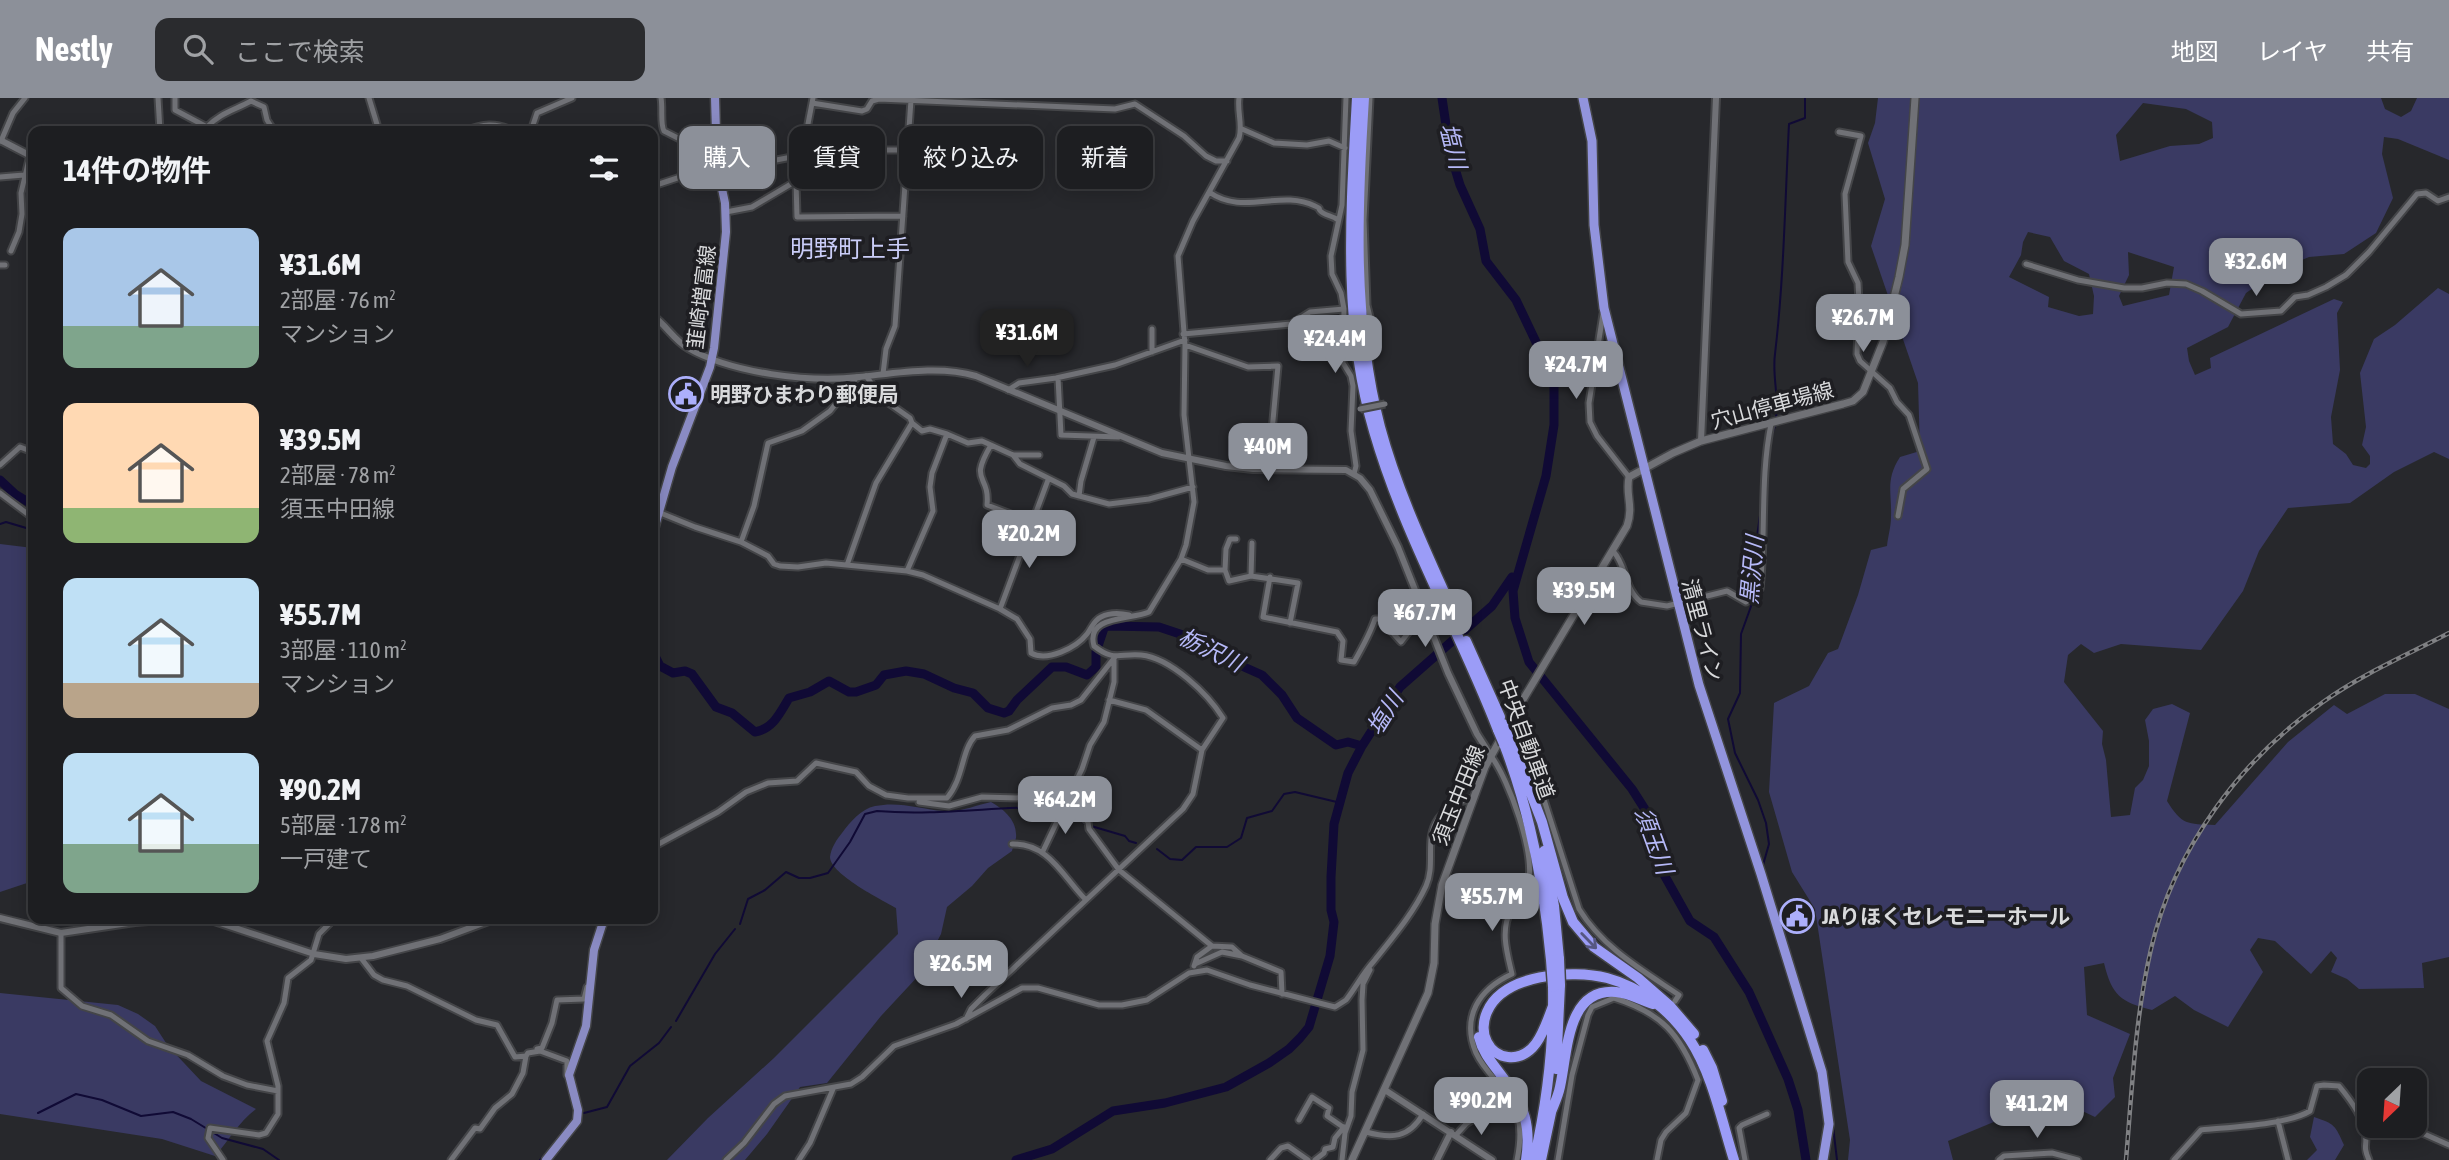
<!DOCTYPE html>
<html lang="ja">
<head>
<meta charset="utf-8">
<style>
  body { margin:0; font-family:"Asap Condensed","Noto Sans JP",sans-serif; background:#2a2b2e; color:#f1f3f6; height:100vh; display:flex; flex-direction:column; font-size:26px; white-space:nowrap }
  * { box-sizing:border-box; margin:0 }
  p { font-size:23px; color:#a0a2a5 }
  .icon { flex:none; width:38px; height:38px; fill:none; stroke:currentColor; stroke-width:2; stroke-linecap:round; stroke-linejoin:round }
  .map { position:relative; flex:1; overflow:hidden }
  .sheet { position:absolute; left:28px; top:28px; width:630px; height:798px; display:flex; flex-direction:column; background:#1d1e21; border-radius:14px; box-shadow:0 4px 18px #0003,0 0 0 2px #3b3c3f }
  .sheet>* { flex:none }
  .top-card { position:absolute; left:679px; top:28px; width:665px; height:63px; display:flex; gap:14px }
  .needle { width:46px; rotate:205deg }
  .buttons { position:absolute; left:2357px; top:970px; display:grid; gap:14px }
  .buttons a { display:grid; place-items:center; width:70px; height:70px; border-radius:14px; background:#1d1e21; box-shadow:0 4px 18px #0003,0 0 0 2px #3b3c3f; font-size:35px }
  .price { position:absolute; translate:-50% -60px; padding:0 16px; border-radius:14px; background:#8c9099; color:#fff; font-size:23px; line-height:46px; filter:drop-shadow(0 2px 4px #0008) }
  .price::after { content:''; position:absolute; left:50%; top:42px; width:21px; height:16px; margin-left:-10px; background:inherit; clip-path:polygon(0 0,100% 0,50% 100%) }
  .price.current { background:#222; color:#fff }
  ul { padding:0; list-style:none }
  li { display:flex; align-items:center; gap:21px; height:175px; padding:0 35px }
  li span { display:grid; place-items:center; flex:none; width:196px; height:140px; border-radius:14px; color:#555 }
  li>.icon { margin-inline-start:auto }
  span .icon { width:84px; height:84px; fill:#fffc; stroke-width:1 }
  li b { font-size:30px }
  h2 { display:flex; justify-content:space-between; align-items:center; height:84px; padding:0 35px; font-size:30px }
  .tag { padding:0 24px; border-radius:14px; background:#1d1e21; box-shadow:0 4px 18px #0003,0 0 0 2px #3b3c3f; font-size:24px; line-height:63px }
  .tag.current { background:#8c9099; color:#fff }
  header { display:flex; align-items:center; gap:42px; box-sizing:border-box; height:98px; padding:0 35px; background:#8c9099; color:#fff }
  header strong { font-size:33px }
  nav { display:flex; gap:38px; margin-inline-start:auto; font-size:24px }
  .search { width:490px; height:63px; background:#2a2b2e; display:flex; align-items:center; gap:18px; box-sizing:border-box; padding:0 24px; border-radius:14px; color:#a0a2a5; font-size:26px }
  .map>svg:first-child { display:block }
</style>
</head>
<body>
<header>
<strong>Nestly</strong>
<div class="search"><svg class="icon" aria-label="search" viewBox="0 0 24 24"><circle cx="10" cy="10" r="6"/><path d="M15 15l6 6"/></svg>ここで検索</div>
<nav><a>地図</a><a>レイヤ</a><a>共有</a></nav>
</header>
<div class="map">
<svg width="2449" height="1062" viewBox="0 0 2449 1062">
  <rect width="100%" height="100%" fill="#27282c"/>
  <path fill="#3a3a63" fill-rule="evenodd" d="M1878,0h503l4,11 16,8 10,-6 6,-13h32v62l-51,-21 -14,-2 -2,17 11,44 -17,35 -32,21 -35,3 -28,12 -35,24 -18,34 -41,21 2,13 6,14 16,-7 -1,-10 124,-59 9,3 -6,11 3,57 -9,47 2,27 13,10 7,11 13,3 4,-4v-8l-8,-11 4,-18 -6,-54 14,-34 21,-14 43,-37 11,6v165l-15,-7 -40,20 -44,31 -62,5 -29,43 -16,40 -42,59 -80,-6 -27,9 -13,-9 -13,11 -4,27 39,49 -1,13 4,16 5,57 19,-2 5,-27 8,-8 6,-14v-25l-4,-21 8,-11 19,-5 18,9 -23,88c15,24 20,23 48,24l73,-83 46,-37 13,9 38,-20h30l34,15v248l-27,6 2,25 -65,1 -12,-10 -16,-7 6,-14 -6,-7 -20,23 -36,-33 -17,-3 -8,12 13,22 -35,55 -34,-17 -19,-14 -23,14c-31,-8 -40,-14 -48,-47l-20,4 3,48 43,19 -17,44 2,19 -20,20 -34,-16 -36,8 -77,32 5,19h-105l2,-20 -35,-231 -23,-37 -23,-80 5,-89 35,-17 19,-33 10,-4 20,-54 13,-45 16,-4c1,-10 4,-19 4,-29 1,-24 -6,-37 9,-60l20,-6 -2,-68 -47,-137 14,-47 -17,-56 7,-20zM2143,5l43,6 26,13 1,16 -14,6 -29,2 -50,15 -4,-26zM2028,134l22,5 14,24 25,13 5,22 -1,18 -14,2 -31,-9 1,-10 -40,-20 12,-22 2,-13zM2128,154l46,15 -5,28 -46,11 -4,-10 10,-21z
    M0,446l33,4v333l-33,11z
    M991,704c11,6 25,17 25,32 1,5 -3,12 -4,17l-24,17 -16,18 -25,21 -6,27 -20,39 -40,43 -54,67 -27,4 -33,47 -22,26h-78l41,-42 66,-60 124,-124 -2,-26c-14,-8 -66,-34 -66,-51 1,-9 7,-18 12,-24 8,-11 19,-24 33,-27 24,-5 45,3 69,5 14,2 33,-6 47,-9z
    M0,895l118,12 20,9 17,12 13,20 33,35 55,28c-18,14 -26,30 -41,47l-53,-17 -162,-25z
    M2314,1019c21,7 21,8 30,28l-9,15h-28l10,-10 -7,-13z"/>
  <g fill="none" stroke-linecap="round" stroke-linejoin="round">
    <path stroke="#100a35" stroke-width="2" d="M1776,319c3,-21 -4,-42 -1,-63 9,-76 10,-153 14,-230l16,-6v-20
      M1771,340l4,-12
      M0,426l6,-2 27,8
      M1753,495l-2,-13 10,-72
      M1754,500l-13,36 -1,59 -12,26 7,34 23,47 8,23 3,21 -6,21
      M1065,711l7,2 13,13
      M1091,728l34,10 4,5 7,2
      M1157,751l13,10 12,1 14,-13h31l14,-9 6,-20 25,-7 12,-17 11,-2 46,11
      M740,826l8,-25 17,-9 21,-18 13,6h11l18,-5 22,-31 15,-28 12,-3c61,5 121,-5 183,-4
      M1796,876l16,51
      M676,923l39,-67 20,-25
      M38,1015l38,-19 26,6 39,16 32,-4 18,7 31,19 41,11 16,11
      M584,1015l23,-6 23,-41 29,-23 12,-16
      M1833,1028l4,34
      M540,1062l9,-10"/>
    <path stroke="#100a35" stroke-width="9" d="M1442,0l8,54 10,33 20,44 6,32 30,39 38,80v45l-8,51 -33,115 2,27 14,44 103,127 14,22 16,60 28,50 24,16 35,55 39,87 10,31 8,50
      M0,382l15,14 18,11
      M653,554l7,14 13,7 12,-2 7,3 24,33 16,6 23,19c18,-3 25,-19 34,-34l21,-6 19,-11 20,11h7l20,-7 8,-10 22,-4 18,3 30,14 19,5 15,15 16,5 5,-2 8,-11 35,-33h14l21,8 9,-8v-15l8,-24 4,-2 51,1 33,11 25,17 45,20 20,20 15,23 39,27 12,-3 14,4
      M1016,1062l36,-11 61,-38 52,-8 61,-16 43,-24 20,-14 11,-11 9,-11 21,-71 4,-34 -3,-12v-33l3,-53 14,-51 14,-27 38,-59 92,-81 20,-29"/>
    <g stroke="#444548" stroke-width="9">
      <path id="minor" d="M158,0l2,33
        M175,0v12l32,17c13,-14 28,-17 44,-26l13,6 3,13 7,11
        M369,0l10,33
        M661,0c2,10 -1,26 3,33l53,27
        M1346,0l-4,107 -11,51 1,18 9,19 3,16 -1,54 8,13 2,10 -2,45 5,35 -2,8
        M1370,0l-6,122 3,85 8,32
        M812,5l50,8 5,-2 5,-8 7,-2 236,10 20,-5 49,32 22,20 10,5h11
        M1242,31l32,14 33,2 22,-4 16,7
        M464,33c19,-7 31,-9 50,0
        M531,33l6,-18 35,-15
        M1839,34l22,4 -16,58 3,68 10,21 1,19 -2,52 3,7 30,27 7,14 12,13 18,54 -24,20 -5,27
        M1,43l12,-28 12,-15
        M802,57l22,4 25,-1 23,-8h35
        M0,79l24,-2
        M742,79l-10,-16 29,2 41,-8 11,-57
        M796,83l1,36 106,-1
        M653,88l64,-21
        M1209,94c34,24 71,-3 106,14 9,4 0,2 8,7 5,3 10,3 15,7
        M726,114l26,-5 44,-26 2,-24
        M11,153l8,-19 3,-18 -1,-21 9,-38
        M2026,166l52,16 46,8h18l25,-5 19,1 16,7 39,23 40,-3 14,-14 13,-2 18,-8 20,-12 23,-23 48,-58 9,-1 12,8 11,-4
        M0,167h5
        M1603,216l-14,89 1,19 7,14 32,41
        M1152,231v23
        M1183,236l108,-10 19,-12 34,-3
        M1185,247l63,22 30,-1 -6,65 -8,38
        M883,276l3,-25 9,-23 16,-226
        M866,278l17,23 27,19 2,5 10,8 8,-2 17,5 21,9 14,-2 31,14h26
        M1058,280l3,57 58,2
        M1008,292l11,-7 37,-5 59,-13 70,-25
        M991,347c-23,39 -1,28 -4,60l45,17
        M1013,357l7,9 44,22 8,8 37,10 40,-5 44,-12
        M0,367l20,-18 13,5
        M0,395l33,25
        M1079,398l2,-15 13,-44
        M653,412l42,17 46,15 27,14 6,8 6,2 18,1 28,-4 81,8 16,4 77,34 17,10 13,20 1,14c16,9 45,-5 56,-19 5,-6 6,-13 14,-17 8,-4 19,-4 28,-2
        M741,444l13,-36 14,-63 34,-12 28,-20 27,-34
        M1613,453c14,15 11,38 28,51l26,4 60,-15 19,11 14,-13c6,-55 0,-111 11,-165
        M1181,461l27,11h17l4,11 22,-5 47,7 -8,40
        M847,467l29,-82 36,-60
        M1225,472l1,-21 4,-10h6
        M907,473l26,-60 -3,-24 2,-14 15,-39
        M1251,478l1,-33
        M1270,479l-7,40 74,15 6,9 -2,19 13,2c8,-14 16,-28 21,-43h5l21,23 24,-31
        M1000,511l48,-129
        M1109,602l37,10 56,40
        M1511,621l12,15 56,175c24,39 63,61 100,86l-4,6
        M1491,658c18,24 45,98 37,128 -3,12 -12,17 -17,26 -11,20 -4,43 1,64 -33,15 -51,43 -36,79 8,18 26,32 36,49 10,17 9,39 5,58
        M919,704l30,4 33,-9 78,2 7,2 21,21 1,7 30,41 93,76 20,1 10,9 39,16 1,22
        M1012,746c37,-1 51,33 74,56
        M653,749l65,-35 28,-20 22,-9 29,-2 19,-18 40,9 13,14 17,9 22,3h39c17,-20 14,-47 28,-62l33,-6 44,-22 19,-3 10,-5 34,-43
        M1043,753l39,-82 8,-24 14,-23 10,-40v-22
        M61,835v55l21,18 29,9 37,26 40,14 35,21 24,9 31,6
        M361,860l13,17 9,5 24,6 69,34 21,5 18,32 11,-1 2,-3 12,-2 27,10v14
        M1195,866l27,-12 20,4
        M1194,868l3,-9 15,-11
        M966,921l5,-10 14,-14 198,-186 10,-15 9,-44 21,-32c-15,-24 -52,-60 -82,-63 -21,-2 -27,7 -47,-9 -9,-31 37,-26 55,-34l32,-53 5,-14 8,-43 -10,-87 1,-70 -7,-89 15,-35 46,-83c4,-13 -2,-26 0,-40
        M537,951l5,-1 10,-25 5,-23 27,-1 3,-12
        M1299,1022l13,-23 17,11 -2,8 16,11
        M2278,1023l10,39
        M2404,1027l45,20
        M1366,1034c26,7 43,6 57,-18
        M1456,1037l10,-11 17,-11 15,-29
        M223,1062l-15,-22 2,-10 49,7 7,-2 12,-19v-28l-11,-45 17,-38 4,-25 23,-18 8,-26 15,-15
        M451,1062l24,-32 5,1 15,-21 17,-14 11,-21 3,-17
        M726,1062l18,-17 30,-39 11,-8 66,-12 11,-7 32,-31 62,-22 66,-36h16l61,17h23l25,-5 42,-27 18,-3 43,15 77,20 8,2 11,-7c10,-13 17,-27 28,-39 19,-24 39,-47 52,-75 10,-22 -2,-47 12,-67 10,-13 21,-18 36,-21
        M799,1062l11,-17 23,-54
        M1270,1062l11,-12 7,-2 20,14
        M1315,1062l9,-7 1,-4 8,-2 2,-9 9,-11
        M1342,1062l3,-27 6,-17 1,-24 11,-42 -1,-50 1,-16 7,-14
        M1558,1062l14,-85 16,-60 4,-8 22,-9c48,15 66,36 84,82l-12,33 -20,19 -5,8 -4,20
        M1745,1062l-6,-32 3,-3 25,-11
        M1999,1062l5,-4 48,-3 26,7
        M2174,1062l27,-30c28,-3 86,-5 109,-19l7,-25 7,-1 15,1c10,12 24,31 26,46 3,14 -3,12 4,28"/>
    </g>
    <g stroke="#444548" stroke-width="10">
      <path id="tertiary" d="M0,42l33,17
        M653,218c13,9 21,24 35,32 43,25 122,35 171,29 38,-4 80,-12 117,-1l186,77 64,13 27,3 93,1 14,8 10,12 28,57 50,126 29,61 14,22
        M1701,343l15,-343
        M0,820l61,15 74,-11 39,-3
        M208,821l106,35 32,5 27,-3 67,-17 54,-20
        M1385,992l107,70
        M1437,1062l14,-28"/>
    </g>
    <g stroke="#444548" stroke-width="10">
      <path id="secondary" d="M1352,1062l76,-167 6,-30 1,-39 7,-39 43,-118 30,-54 112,-187c7,-21 -2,-31 2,-49l44,-24 28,-12 142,-37 10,-3 10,-9 20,-50 16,-65 6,-32 10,-147"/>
    </g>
    <g stroke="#444548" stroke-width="11">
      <path id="primary" d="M653,435l19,-66 38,-100 4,-19 12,-116 -1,-29 -8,-38 -2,-67
        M546,1062l31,-39 1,-11 -9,-35 17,-49 8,-76 10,-31"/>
    </g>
    <g stroke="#444548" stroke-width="12">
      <path id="trunk" d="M1583,0l9,43 2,84 10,83 95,377 62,189 61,198 7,52 -6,36"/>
    </g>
    <g stroke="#444548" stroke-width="13">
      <path id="motorway" d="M1357,0c-6,110 -15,225 17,333 30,104 85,198 124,299
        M1364,0c-7,110 -12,222 16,329 18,67 49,131 77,194
        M1466,543l34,76
        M1509,640l12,32
        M1504,646c27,70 40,141 47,216
        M1520,667l22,57 21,76 10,24 21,25 44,31 32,28 24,28
        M1544,753l10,55 5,53
        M1553,908c-8,21 -17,54 -45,51 -9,-1 -17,-7 -21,-15 -5,-9 -4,-21 0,-30 16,-38 85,-43 120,-34 34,9 64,33 83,62 22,33 32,82 44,120
        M1479,939c4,17 15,28 25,42 21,25 27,49 22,81
        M1703,952l9,18 10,33
        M1556,971l4,-84
        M1551,1014c3,-7 6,-14 8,-21 9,-33 5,-103 57,-99 13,1 25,8 37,12
        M1534,1062c13,-57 20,-115 19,-173
        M1541,1062l11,-52"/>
    </g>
    <use href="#minor" stroke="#707176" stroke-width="5"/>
    <use href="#tertiary" stroke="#707176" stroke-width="6"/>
    <use href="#secondary" stroke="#707176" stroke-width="7"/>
    <use href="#primary" stroke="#8a8bc3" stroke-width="8"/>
    <use href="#trunk" stroke="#9294dd" stroke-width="9"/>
    <use href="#motorway" stroke="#9b9cf7" stroke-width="10"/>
    <g stroke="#7f8083" stroke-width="4.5">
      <path id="rail" d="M2126,1062c6,-70 9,-142 25,-211 23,-100 89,-189 172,-247 39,-28 84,-47 126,-69"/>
    </g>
    <use href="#rail" stroke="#1e1e22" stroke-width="2" stroke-dasharray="5" stroke-linecap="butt"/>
    <g stroke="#444548" stroke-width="9" stroke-linecap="butt">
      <path id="minor-bridge" d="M1349,243l26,-4
        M1360,311l25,-5"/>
    </g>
    <g stroke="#444548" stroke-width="13" stroke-linecap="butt">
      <path id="motorway-bridge" d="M1503,626l6,14
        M1498,632l6,14
        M1559,861l1,26
        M1551,862l2,27"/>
    </g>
    <use href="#minor-bridge" stroke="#707176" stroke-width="5"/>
    <use href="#motorway-bridge" stroke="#9b9cf7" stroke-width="10"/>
  </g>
  <defs><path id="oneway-shaft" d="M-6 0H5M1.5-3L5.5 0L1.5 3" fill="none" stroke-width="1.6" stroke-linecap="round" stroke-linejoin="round" transform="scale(1.75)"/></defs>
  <use stroke="#565782" href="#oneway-shaft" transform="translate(1589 843) rotate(46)"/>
  <defs>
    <g id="civic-ring" transform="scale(1.75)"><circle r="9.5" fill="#1e1e22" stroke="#acaffb" stroke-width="1.5"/><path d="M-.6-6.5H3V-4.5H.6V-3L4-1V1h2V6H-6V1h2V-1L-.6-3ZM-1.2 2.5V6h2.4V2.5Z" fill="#acaffb"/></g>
  </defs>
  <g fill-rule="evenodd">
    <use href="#civic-ring" x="686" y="296"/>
    <use href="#civic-ring" x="1797" y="818"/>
  </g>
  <g text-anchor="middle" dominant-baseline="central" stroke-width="7" stroke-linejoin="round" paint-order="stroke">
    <g font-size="21" fill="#d9dadc" stroke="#1e1e22">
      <text transform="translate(701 199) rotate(-83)">韮崎増富線</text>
      <text transform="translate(1772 307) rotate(-15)">穴山停車場線</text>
      <text transform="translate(1703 532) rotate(75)">清里ライン</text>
      <text transform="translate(1527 641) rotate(70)">中央自動車道</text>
      <text transform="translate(1458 697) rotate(-68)">須玉中田線</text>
    </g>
    <g font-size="21" font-weight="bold" fill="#d9dadc" stroke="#1e1e22" text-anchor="start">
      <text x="710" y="296">明野ひまわり郵便局</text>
      <text x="1822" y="818">JAりほくセレモニーホール</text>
    </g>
    <g font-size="23" font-style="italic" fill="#b6b9f8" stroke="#1e1e22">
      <text transform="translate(1453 48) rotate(76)">塩川</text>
      <text transform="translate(1752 472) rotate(-85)">黒沢川</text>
      <text transform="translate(1211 552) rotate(26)">栃沢川</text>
      <text transform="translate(1385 615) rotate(-58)">塩川</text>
      <text transform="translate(1654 743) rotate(70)">須玉川</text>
    </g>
    <g font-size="24" fill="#cacdf8" stroke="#1e1e22">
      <text x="850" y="150">明野町上手</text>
    </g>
  </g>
</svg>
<div class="buttons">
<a><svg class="needle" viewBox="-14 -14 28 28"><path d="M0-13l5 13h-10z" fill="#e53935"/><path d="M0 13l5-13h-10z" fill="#a0a2a5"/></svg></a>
</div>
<b class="price" style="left:2256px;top:200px">¥32.6M</b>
<b class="price" style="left:1863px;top:256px">¥26.7M</b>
<b class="price current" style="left:1027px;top:271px">¥31.6M</b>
<b class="price" style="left:1335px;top:277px">¥24.4M</b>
<b class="price" style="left:1576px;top:303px">¥24.7M</b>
<b class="price" style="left:1268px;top:385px">¥40M</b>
<b class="price" style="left:1029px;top:472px">¥20.2M</b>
<b class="price" style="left:1584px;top:529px">¥39.5M</b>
<b class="price" style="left:1425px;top:551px">¥67.7M</b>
<b class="price" style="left:1065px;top:738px">¥64.2M</b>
<b class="price" style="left:1492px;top:835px">¥55.7M</b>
<b class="price" style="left:961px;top:902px">¥26.5M</b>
<b class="price" style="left:1481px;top:1039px">¥90.2M</b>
<b class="price" style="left:2037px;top:1042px">¥41.2M</b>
<div class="top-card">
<a class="tag current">購入</a>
<a class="tag">賃貸</a>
<a class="tag">絞り込み</a>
<a class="tag">新着</a>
</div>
<section class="sheet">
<h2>14件の物件<svg class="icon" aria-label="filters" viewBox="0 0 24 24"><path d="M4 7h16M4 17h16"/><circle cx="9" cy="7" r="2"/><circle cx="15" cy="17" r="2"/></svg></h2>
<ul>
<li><span style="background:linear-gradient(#a9c7e8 70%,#7fa58c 0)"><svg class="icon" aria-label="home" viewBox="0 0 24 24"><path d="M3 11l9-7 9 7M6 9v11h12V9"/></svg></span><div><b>¥31.6M</b><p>2部屋 · 76 m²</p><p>マンション</p></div></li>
<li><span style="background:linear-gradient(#ffd9b3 75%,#8fb573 0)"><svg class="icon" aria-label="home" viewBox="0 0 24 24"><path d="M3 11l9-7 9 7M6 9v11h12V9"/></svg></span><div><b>¥39.5M</b><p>2部屋 · 78 m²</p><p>須玉中田線</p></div></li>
<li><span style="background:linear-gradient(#bfe0f5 75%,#b9a48a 0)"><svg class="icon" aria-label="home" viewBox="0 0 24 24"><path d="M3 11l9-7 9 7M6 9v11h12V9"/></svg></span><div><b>¥55.7M</b><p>3部屋 · 110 m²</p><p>マンション</p></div></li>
<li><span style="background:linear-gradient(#bfe0f5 65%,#7fa58c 0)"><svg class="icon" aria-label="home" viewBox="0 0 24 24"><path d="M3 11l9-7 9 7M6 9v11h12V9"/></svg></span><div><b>¥90.2M</b><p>5部屋 · 178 m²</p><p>一戸建て</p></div></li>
</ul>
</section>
</div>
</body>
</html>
